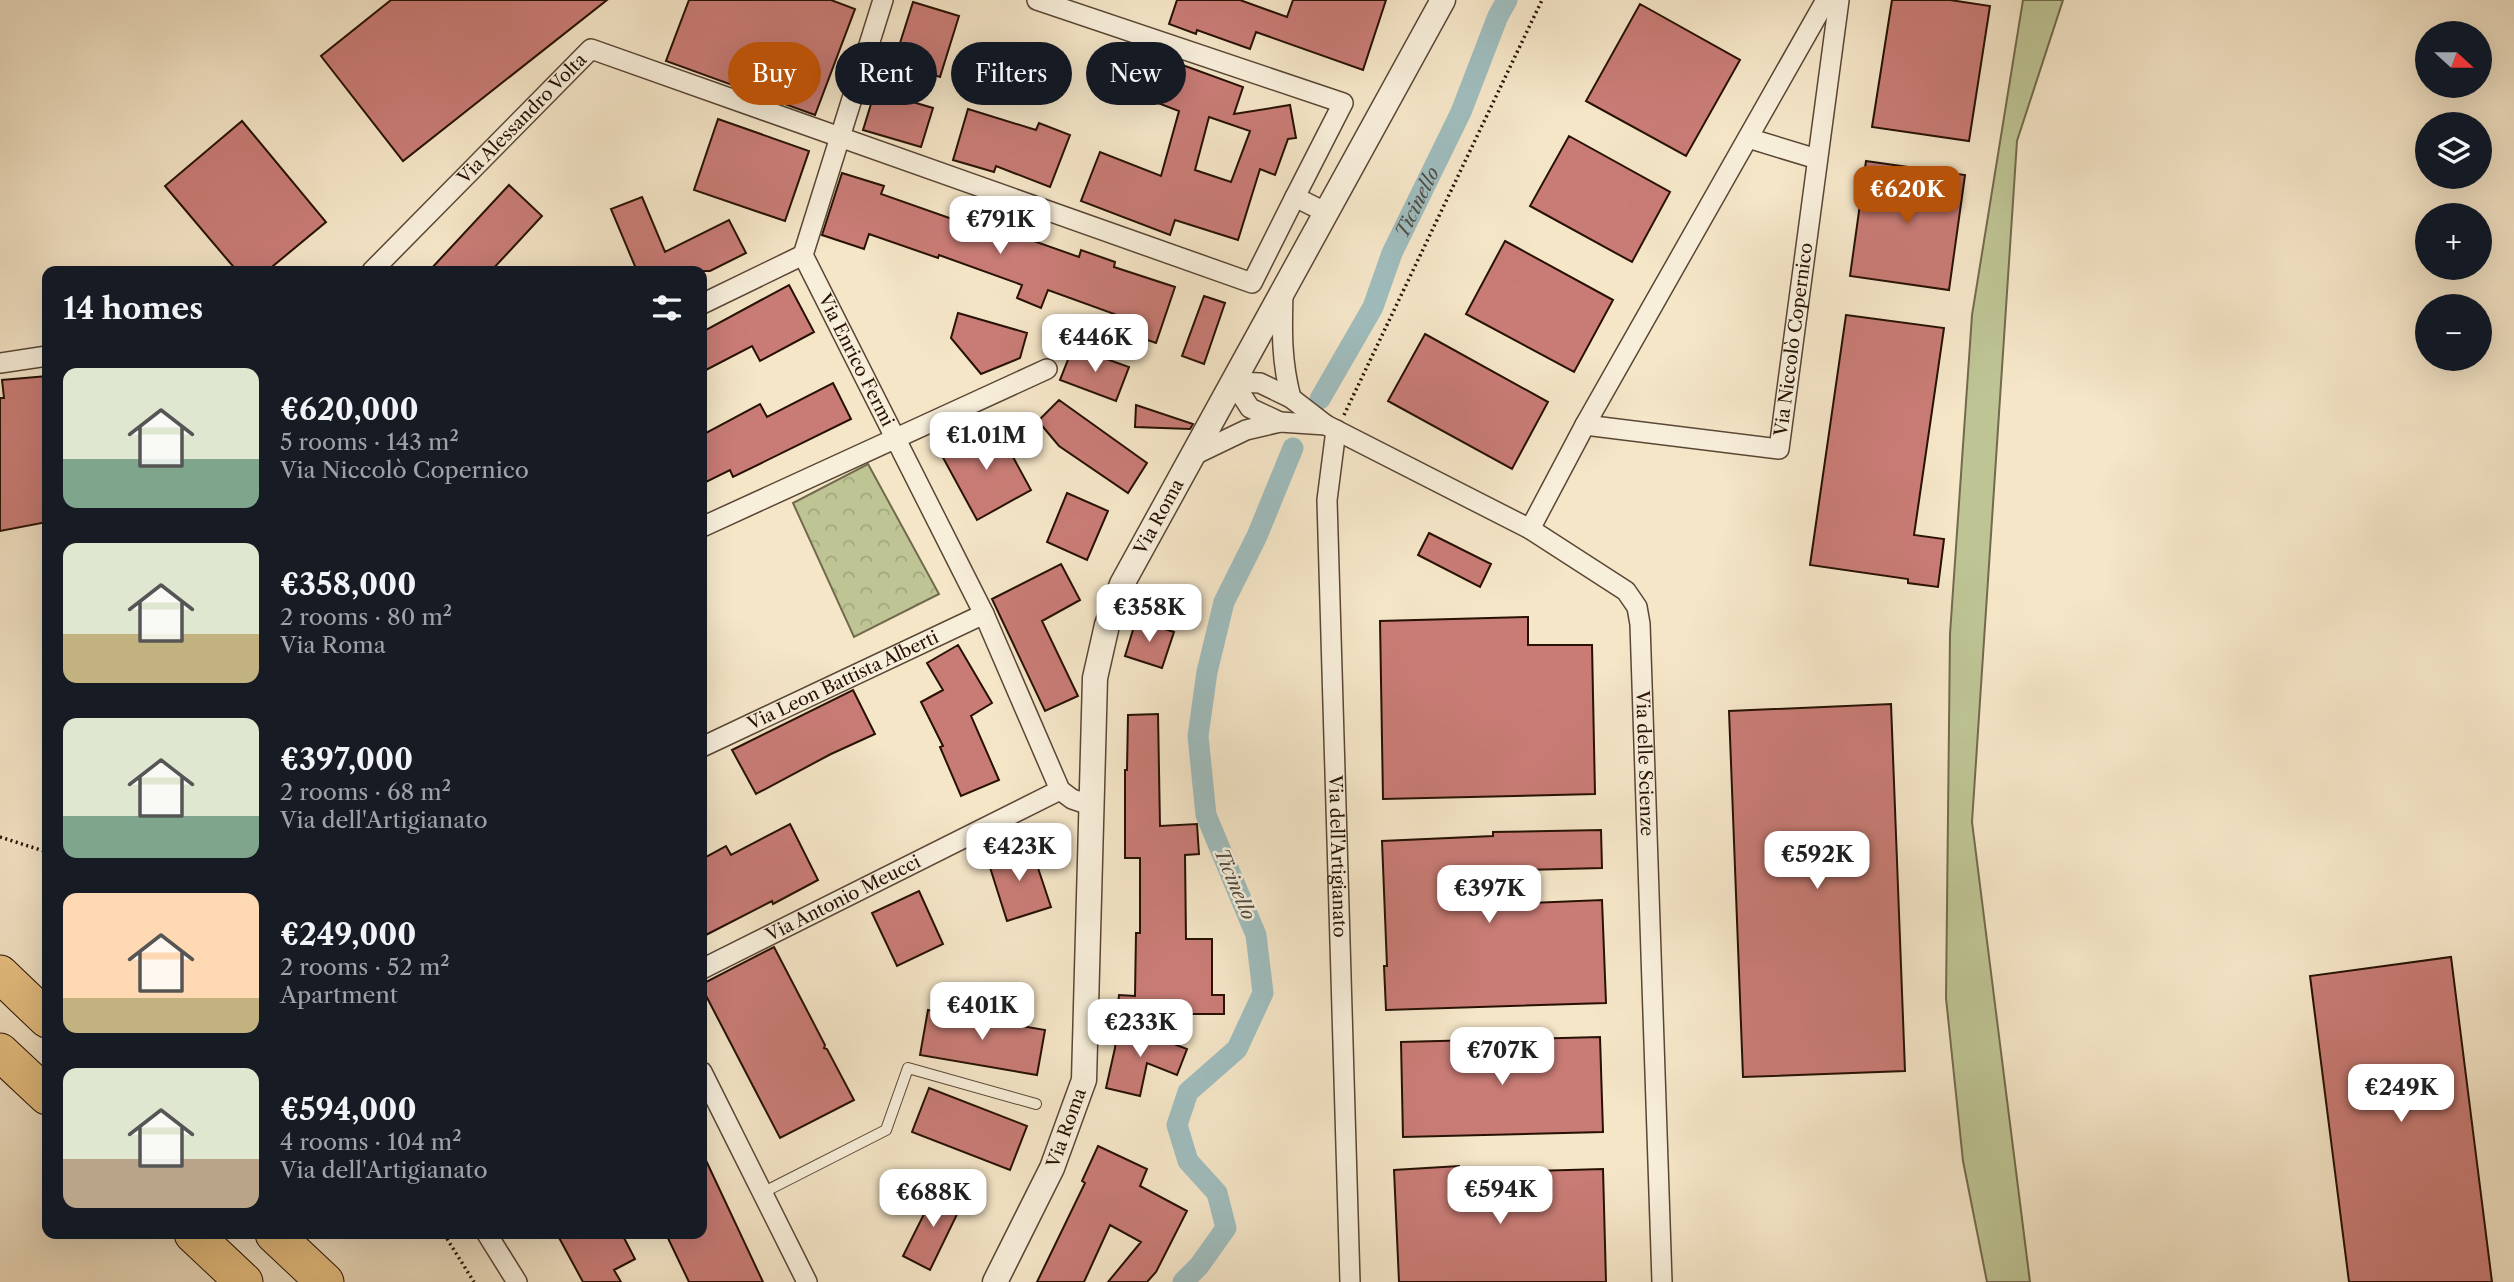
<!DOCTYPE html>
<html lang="en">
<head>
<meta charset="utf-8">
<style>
  body { margin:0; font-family:"Libre Caslon Text",serif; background:#242831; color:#f1f3f6; height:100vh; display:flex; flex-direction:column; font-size:26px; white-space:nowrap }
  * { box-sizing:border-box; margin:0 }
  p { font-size:23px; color:#9ea1a6 }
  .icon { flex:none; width:38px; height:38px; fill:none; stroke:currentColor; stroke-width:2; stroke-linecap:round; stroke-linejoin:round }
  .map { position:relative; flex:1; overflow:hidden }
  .side { position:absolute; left:42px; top:266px; width:665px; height:973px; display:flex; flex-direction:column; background:#171b24; border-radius:14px; box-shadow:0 7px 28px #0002 }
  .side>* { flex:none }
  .top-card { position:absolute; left:728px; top:42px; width:665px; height:63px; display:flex; gap:14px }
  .needle { width:46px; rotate:111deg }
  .fabs { position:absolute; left:2415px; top:21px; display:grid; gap:14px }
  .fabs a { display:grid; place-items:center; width:77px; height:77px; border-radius:50%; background:#171b24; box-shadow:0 7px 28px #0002; font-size:35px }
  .price { position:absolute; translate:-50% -60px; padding:0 16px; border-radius:14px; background:#fff; color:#222; font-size:23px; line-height:46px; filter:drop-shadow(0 2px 4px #0008) }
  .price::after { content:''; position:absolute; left:50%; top:42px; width:21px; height:16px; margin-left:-10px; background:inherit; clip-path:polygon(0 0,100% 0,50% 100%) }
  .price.on { background:#b45309; color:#fff }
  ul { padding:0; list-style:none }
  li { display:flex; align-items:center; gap:21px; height:175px; padding:0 21px }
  li span { display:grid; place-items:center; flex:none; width:196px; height:140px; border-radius:14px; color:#555 }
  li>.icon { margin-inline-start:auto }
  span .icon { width:84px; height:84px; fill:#fffc; stroke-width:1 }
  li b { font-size:30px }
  h2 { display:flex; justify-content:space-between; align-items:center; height:84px; padding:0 21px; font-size:30px }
  .chip { padding:0 24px; border-radius:32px; background:#171b24; box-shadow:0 7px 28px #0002; font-size:24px; line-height:63px }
  .chip.on { background:#b45309; color:#fff }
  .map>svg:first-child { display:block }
</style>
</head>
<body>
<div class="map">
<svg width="2514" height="1282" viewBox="0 0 2514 1282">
  <defs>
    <pattern id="forest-crowns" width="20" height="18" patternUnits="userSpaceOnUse" patternTransform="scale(1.75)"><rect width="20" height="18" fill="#bec494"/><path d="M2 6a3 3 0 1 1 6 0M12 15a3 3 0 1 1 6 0" fill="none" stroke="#a3a77e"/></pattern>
  </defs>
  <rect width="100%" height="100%" fill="#f5e6c8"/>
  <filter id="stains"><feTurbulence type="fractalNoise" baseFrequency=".00286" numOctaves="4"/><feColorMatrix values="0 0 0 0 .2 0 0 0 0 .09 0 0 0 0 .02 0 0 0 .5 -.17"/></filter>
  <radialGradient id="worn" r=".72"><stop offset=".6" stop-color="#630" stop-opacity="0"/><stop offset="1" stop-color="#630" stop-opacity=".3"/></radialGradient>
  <path fill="#bec494" stroke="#726a4c" stroke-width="2" d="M2023,0h40l-46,141 -45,681 58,460h-43l-24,-121 -17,-163 4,-364 22,-319z"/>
  <path fill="url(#forest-crowns)" stroke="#726a4c" stroke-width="2" d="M868,464l71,130 -85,43 -61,-134z"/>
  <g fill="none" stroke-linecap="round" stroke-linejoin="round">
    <g stroke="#9fbdbe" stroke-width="21">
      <path id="s1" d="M1320,399l53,-92 19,-54 69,-141 37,-96 9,-16"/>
      <path d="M1183,1282l16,-16 27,-38 -9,-35 -29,-32 -11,-36 11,-33 49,-43 26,-56 -7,-58 -50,-120 -8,-79 9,-64 17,-70 33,-66 36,-88"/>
    </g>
  </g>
  <path fill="#c97c76" stroke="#271104" stroke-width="2" fill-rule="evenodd" d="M391,0h216l-204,161 -82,-105z
    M689,0h142l24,9 -40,106 -149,-54z
    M1177,0h63l47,17 6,-17h93l-23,70 -107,-38 -6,17 -53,-19 -1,4 -27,-10z
    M1892,0h58l40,6 -21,135 -97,-14z
    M913,2l46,14 -19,61 -46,-15z
    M1640,4l100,56 -54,96 -100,-55z
    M1166,59l77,28 -9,27 56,-9 6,33 -8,1 -13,36 -15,-6 -22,71 -63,-20 -5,15 -89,-34 19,-49 61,24 18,-65 -29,-11zM1209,117l41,14 -19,51 -36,-12z
    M875,91l58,17 -12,39 -58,-17z
    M968,109l68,21 3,-7 31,12 -20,52 -54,-21 -2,6 -41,-12z
    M718,119l91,32 -24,70 -91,-31z
    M242,121l84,101 -59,49h-30l-72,-85z
    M1569,136l101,56 -38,70 -102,-56z
    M1866,161l99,14 -16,115 -99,-14z
    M842,173l42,13 -3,8 91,32 2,-6 105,37 2,-7 34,12 -1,5 61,20 -19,56 -40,-14 4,-13 -72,-26 -7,18 -24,-10 5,-13 -83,-30 -1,3 -69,-24 -5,15 -42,-14z
    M509,185l33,31 -51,55h-62z
    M642,197l23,55 64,-32 17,33 -36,18h-73l-26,-62z
    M1505,241l108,59 -39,72 -108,-58z
    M789,285l25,47 -54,29 -8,-15 -50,26v-40z
    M1204,296l21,7 -21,61 -22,-8z
    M958,313l69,20 -7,25 -39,16 -30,-36z
    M1846,315l98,13 -30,207 30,4 -6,48 -30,-4v-4l-98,-14z
    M1425,334l123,68 -36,67 -124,-68z
    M1073,347l56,20 -13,34 -56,-21z
    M47,376v146l-47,9v-133h4l-2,-18z
    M833,383l18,36 -118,58 -3,-7 -28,14v-49l58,-31 7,13z
    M1059,400l88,63 -19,30 -69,-47 -21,-25z
    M1136,405l57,19 -3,5 -55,-2z
    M995,424l36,66 -54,30 -36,-66z
    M1067,493l41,18 -21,49 -40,-18z
    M1429,533l62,31 -11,23 -62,-32z
    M1061,564l19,36 -38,21 36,75 -33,15 -53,-112z
    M1528,617v28h64l3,149 -212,5 -3,-178z
    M1136,620l38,12 -12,36 -37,-12z
    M958,645l34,58 -21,13 28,64 -38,16 -21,-49 3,-1 -22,-44 22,-12 -16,-27z
    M853,690l22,44 -44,20 -75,40 -24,-44z
    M1891,704l14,367 -162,6 -14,-366z
    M1158,714l2,112 37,-2 2,30 -14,1 1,84h26v56h12v19h-107l2,-19 16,1 1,-63h4v-75h-15v-88h2l1,-55z
    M790,824l28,56 -45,24 -1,-3 -70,36v-78l24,-13 5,9z
    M1601,830l1,38 -124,3 1,34 123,-5 4,103 -220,7 -2,-44h3l-5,-125 111,-5v-4z
    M1030,844l21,63 -44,14 -20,-63z
    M919,891l24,53 -46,22 -25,-53z
    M774,947l51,98 -1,3 3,1 27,51 -74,38 -78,-150v-4z
    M2451,957l41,325h-143l-39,-306z
    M928,1010l117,20 -8,45 -117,-20z
    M1117,1022l70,27 -10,26 -30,-12 -7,33 -34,-8 9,-40z
    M1600,1037l3,95 -200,5 -2,-95z
    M929,1088l98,38 -17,44 -98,-38z
    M1098,1146l49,23 -7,17 47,25 -31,61 -9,10h-39l33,-40 -31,-17 -26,57h-47l48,-99 -3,-2z
    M702,1152l61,130h-74l-23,-48h36z
    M1459,1166l1,7 143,-4 3,113h-207l-5,-112z
    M937,1188l26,14 -33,68 -27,-14z
    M557,1234h65l13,25 -21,11 7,12h-38z"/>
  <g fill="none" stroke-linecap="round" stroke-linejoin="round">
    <g stroke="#5a4635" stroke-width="12">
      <path id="service" d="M762,1193l124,-63 22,-62 128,36"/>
    </g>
    <g stroke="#5a4635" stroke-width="22">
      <g id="minor">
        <path id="s2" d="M883,0l-80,255 181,359 76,176 12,9 18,6"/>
        <path d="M1037,0l306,103 -48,94"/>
        <path d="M1748,138l69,21"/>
        <path id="s3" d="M372,271l219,-222 661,234 43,-86 30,15"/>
        <path d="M1283,292c-1,38 -2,68 8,106"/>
        <path d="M702,304l101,-49"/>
        <path d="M0,363l47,-7"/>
        <path id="s4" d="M1233,382l27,1 31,15 35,27 204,104 96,62 11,16 3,17 22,658"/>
        <path d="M1233,382l17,26 30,14 46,3"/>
        <path id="s5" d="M1585,425l194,24 60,-449"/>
        <path id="s6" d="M1336,430l-9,70 23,782"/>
        <path d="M1192,456l54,-26 34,-8"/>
        <path d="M702,527l345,-158"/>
        <path d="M1530,529l55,-104 241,-425"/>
        <path id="s7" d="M702,747l282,-133"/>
        <path id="s8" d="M702,969l358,-179"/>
        <path d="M702,1072l105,210"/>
        <path d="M487,1234l30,48"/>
      </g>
    </g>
    <g stroke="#5a4635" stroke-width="27">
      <g id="tertiary">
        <path id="s9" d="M995,1282l57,-114 32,-88 11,-402 12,-53 15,-41 321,-584"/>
      </g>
    </g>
    <g stroke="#271104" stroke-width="39">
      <path id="motorway" d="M0,974l47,45
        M0,1052l47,44
        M193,1234l51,48
        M274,1234l51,48"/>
    </g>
    <path stroke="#271104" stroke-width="3.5" stroke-dasharray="2 3.5" stroke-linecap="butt" d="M1344,415l198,-415
      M0,837l47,15
      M444,1234l30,48"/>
    <use href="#service" stroke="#f8efdb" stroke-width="10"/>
    <use href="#minor" stroke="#f8efdb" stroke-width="19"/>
    <use href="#tertiary" stroke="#f8efdb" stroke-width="24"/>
    <use href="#motorway" stroke="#eac384" stroke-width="37"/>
  </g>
  <g text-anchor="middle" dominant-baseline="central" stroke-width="5" stroke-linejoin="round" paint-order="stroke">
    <g font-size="18" fill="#271104" stroke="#f8efdb">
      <text stroke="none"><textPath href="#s3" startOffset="214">Via Alessandro Volta</textPath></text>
      <text stroke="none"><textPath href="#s5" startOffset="306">Via Niccolò Copernico</textPath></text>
      <text stroke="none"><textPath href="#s2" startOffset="385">Via Enrico Fermi</textPath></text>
      <text stroke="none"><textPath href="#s9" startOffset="798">Via Roma</textPath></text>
      <text stroke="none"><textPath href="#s7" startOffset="156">Via Leon Battista Alberti</textPath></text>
      <text stroke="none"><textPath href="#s4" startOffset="625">Via delle Scienze</textPath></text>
      <text stroke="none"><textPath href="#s6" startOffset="427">Via dell'Artigianato</textPath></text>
      <text stroke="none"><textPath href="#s8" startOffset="158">Via Antonio Meucci</textPath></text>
      <text stroke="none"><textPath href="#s9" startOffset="170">Via Roma</textPath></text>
    </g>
    <g font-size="19" font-style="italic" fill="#514d45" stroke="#f8efdb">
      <text stroke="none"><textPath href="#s1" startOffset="220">Ticinello</textPath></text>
      <text transform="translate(1235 884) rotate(67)">Ticinello</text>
    </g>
  </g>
  <rect width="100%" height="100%" filter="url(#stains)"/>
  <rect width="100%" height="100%" fill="url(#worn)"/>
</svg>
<div class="fabs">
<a><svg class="needle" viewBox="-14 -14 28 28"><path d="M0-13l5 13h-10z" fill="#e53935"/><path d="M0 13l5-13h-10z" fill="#9ea1a6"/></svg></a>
<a><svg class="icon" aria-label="layers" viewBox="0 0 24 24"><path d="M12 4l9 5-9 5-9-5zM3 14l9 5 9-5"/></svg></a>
<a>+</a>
<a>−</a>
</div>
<b class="price on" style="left:1907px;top:226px">€620K</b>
<b class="price" style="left:1000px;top:256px">€791K</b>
<b class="price" style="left:1095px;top:374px">€446K</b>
<b class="price" style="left:986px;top:472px">€1.01M</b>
<b class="price" style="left:1149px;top:644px">€358K</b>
<b class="price" style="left:1019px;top:883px">€423K</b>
<b class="price" style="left:1817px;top:891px">€592K</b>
<b class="price" style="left:1489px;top:925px">€397K</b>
<b class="price" style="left:982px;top:1042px">€401K</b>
<b class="price" style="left:1140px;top:1059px">€233K</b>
<b class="price" style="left:1502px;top:1087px">€707K</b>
<b class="price" style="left:2401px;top:1124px">€249K</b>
<b class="price" style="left:1500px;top:1226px">€594K</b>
<b class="price" style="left:933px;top:1229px">€688K</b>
<div class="top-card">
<a class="chip on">Buy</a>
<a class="chip">Rent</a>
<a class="chip">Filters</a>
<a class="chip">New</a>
</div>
<section class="side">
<h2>14 homes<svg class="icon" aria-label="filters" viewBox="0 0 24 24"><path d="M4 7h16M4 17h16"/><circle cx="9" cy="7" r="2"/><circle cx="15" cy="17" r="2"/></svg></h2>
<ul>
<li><span style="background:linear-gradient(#dfe7d0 65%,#7fa58c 0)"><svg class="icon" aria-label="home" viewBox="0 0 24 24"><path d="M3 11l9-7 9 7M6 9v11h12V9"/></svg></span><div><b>€620,000</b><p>5 rooms · 143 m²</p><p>Via Niccolò Copernico</p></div></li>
<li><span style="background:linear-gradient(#dfe7d0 65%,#c2b280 0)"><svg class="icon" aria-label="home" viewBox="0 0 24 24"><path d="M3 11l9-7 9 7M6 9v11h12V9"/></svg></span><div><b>€358,000</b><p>2 rooms · 80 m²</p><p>Via Roma</p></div></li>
<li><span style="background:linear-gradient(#dfe7d0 70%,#7fa58c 0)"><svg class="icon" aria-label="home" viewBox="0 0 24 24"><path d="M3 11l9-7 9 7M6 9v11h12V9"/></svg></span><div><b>€397,000</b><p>2 rooms · 68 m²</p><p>Via dell'Artigianato</p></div></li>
<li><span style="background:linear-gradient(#ffd9b3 75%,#c2b280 0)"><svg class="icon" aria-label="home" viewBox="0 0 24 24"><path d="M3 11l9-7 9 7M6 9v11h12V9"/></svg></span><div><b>€249,000</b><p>2 rooms · 52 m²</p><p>Apartment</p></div></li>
<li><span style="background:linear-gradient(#dfe7d0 65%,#b9a48a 0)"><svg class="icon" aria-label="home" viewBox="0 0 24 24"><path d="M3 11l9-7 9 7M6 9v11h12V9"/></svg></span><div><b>€594,000</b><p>4 rooms · 104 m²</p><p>Via dell'Artigianato</p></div></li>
</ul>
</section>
</div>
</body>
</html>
